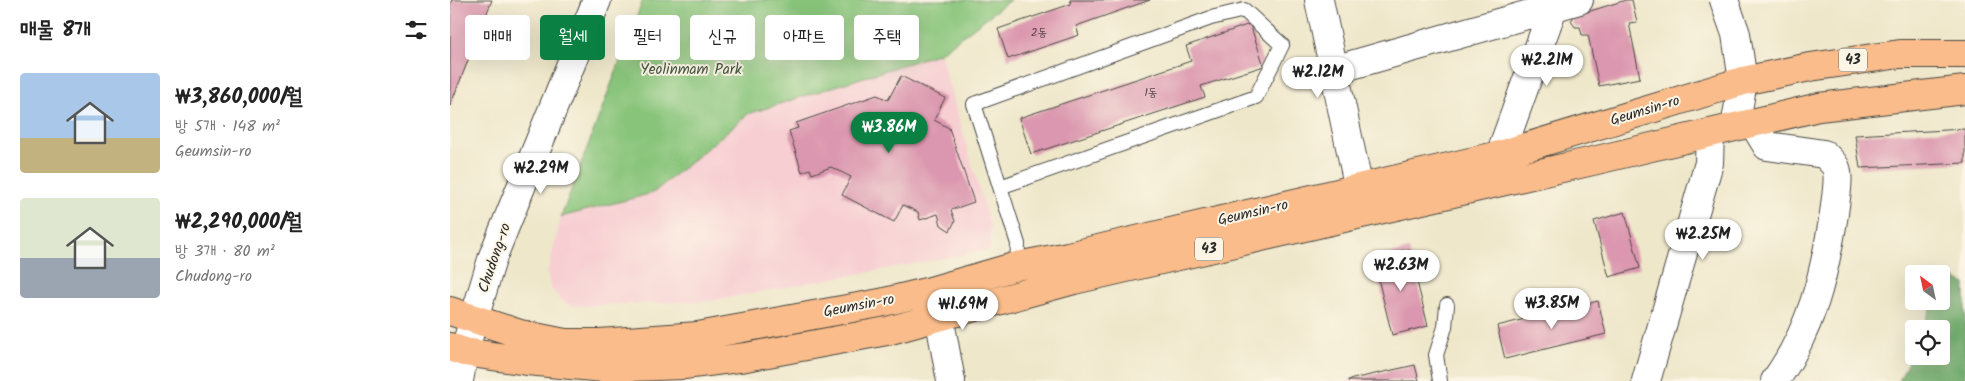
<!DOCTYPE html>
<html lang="ko">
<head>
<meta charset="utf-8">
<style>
  body { margin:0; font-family:Kalam,"Poor Story",sans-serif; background:#f6f6f6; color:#222; height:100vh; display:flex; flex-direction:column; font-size:19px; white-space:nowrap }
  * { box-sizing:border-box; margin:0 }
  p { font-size:16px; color:#767676 }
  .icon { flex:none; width:28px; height:28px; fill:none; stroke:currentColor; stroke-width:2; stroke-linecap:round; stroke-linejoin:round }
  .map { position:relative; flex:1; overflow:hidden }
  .panel { display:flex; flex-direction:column; background:#fff; width:450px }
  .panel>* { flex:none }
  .top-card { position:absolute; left:15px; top:15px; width:475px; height:45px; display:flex; gap:10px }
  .needle { width:32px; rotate:327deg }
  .fabs { position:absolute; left:1455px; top:265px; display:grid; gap:10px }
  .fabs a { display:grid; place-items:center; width:45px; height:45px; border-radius:5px; background:#fff; box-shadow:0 5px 20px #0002; font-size:25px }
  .price { position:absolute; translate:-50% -42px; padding:0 11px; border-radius:18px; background:#fff; color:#222; font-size:16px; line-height:32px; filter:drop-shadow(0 1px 2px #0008) }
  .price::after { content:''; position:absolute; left:50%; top:30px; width:15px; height:11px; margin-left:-8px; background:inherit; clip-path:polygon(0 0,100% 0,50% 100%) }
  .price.on { background:#0b8043; color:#fff }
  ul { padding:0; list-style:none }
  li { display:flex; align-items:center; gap:15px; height:125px; padding:0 20px }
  li span { display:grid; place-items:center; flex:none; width:140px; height:100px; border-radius:5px; color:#555 }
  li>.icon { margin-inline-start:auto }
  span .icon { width:60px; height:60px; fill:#fffc; stroke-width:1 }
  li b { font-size:21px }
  h2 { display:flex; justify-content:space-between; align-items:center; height:60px; padding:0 20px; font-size:21px }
  .pill { padding:0 18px; border-radius:5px; background:#fff; box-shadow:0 5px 20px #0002; font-size:18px; line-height:45px }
  .pill.on { background:#0b8043; color:#fff }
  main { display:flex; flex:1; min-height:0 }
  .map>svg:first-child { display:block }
</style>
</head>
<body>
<main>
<section class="panel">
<h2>매물 8개<svg class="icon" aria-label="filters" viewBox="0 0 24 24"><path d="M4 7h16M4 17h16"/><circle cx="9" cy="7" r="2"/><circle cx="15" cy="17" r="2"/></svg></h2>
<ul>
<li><span style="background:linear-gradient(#a9c7e8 65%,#c2b280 0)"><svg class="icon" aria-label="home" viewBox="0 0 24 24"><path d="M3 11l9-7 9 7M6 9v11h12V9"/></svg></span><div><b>₩3,860,000/월</b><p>방 5개 · 148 m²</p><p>Geumsin-ro</p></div></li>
<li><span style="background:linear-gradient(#dfe7d0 60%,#9aa5b1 0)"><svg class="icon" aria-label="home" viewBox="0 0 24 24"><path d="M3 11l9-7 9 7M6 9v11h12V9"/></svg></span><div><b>₩2,290,000/월</b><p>방 3개 · 80 m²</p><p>Chudong-ro</p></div></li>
</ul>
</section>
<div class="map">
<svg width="1515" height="381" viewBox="0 0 1515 381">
  <rect width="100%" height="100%" fill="#fcf5e5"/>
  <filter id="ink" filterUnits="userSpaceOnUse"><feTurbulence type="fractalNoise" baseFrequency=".02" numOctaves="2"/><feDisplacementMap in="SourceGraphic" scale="10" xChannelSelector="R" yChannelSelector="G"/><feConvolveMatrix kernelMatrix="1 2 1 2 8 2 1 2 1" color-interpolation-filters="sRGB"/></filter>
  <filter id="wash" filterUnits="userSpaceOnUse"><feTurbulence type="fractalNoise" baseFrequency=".0096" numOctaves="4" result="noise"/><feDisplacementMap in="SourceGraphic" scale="20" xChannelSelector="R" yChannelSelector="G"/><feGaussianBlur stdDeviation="1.12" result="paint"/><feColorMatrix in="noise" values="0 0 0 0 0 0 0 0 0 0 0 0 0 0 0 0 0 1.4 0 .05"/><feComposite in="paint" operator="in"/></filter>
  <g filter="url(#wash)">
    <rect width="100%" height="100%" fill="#eee7ca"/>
    <path fill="#f7cfd3" d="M490,53l50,174v23l-280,51 -138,5 -11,-6 -9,-10 -5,-16 14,-57 92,-24 95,-79z"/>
    <path fill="#88c47a" stroke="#5a7852" d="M193,0h367l-70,53 -192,61 -95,79 -92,24z"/>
    <path fill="#6eaa6a" stroke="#4c6a4a" d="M1495,274l20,10v97h-66l15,-32v7h27v-27h-19l12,-28h7v-18z"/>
    <g id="blocks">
      <path fill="#db97af" d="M2,0h40l-42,106v-101z
        M620,0h80l-74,26 3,9 -71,24 -10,-30 73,-25z
        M1176,0h6l5,22 -8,1 11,55 -41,8 -11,-51h-6l-2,-8h-5l-4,-6 3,-5z
        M800,24l14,42 -63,20 4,11 -174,57 -12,-36 172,-57 -5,-15z
        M451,76l44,22 -11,22 15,8 25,74 -23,8 4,11 -5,10 -9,-6 -3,-11 -18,6 -2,-8 -15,-7 -9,17 -52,-27 9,-18 -20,-10 -19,7 -2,-5 -8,3 -13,-41 9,-3 -2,-5 81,-28 11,5z
        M1515,129v34l-105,5 -5,-33z
        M1175,212l15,56 -31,9 -15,-56z
        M959,249l19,77 -36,9 -19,-77z
        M1148,301l8,33 -101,25 -8,-33z
        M965,365l4,16h-71v-1z"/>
    </g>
  </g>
  <g filter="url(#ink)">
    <use href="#blocks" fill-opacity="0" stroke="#484743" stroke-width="1"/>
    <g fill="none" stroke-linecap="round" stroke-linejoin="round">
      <g stroke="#484743" stroke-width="16">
        <path id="service" d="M550,187l256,-90 26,-52 -38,-35 -33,8 -237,86 44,140 -1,22
          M990,381l-4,-26 9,-28 2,-22"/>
      </g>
      <g stroke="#484743" stroke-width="30">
        <path id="minor" d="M869,0l40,189
          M1274,0l12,34 7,47 -8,46
          M884,70l245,-70
          M1303,123l14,23 57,8c4,4 11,10 12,14 4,10 -1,35 -2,46 -10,62 -22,115 -59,167
          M1050,155l53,-147 5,-8
          M485,294l16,87
          M9,381l5,-29 29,-96 104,-256
          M1196,381l63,-218 1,-30"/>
      </g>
      <g stroke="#484743" stroke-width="30">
        <path id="primary" d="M0,311l70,23 45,9h34l99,-7 182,-33 54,-13 83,-24 51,-10 432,-101 243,-74 67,-14 90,-13h65
          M0,347l14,5 63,9 77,7 80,-3 62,-8 141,-26 187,-51 523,-120 222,-53 146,-17"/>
      </g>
      <use href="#service" stroke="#fff" stroke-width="14"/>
      <use href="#minor" stroke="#fff" stroke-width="28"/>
      <use href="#primary" stroke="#f9bc8a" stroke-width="28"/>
    </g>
  </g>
  <g text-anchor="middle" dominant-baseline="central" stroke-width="4" stroke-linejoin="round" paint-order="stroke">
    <g font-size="12" fill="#57464c">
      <text x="589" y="32">2동</text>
      <text x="701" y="92">1동</text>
    </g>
    <g fill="#fcf5e5" stroke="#6a6863" stroke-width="1">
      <rect x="1389" y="48.5" width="28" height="23" rx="4"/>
      <rect x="745" y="237.5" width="28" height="23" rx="4"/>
    </g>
    <g font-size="14" font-weight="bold" fill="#2b2b2b">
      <text x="1403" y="60">43</text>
      <text x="759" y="249">43</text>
    </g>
    <g font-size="15" fill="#475943" stroke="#fcf5e5">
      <text x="241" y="70">Yeolinmam Park</text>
    </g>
    <g font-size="15" fill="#2b2b2b" stroke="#fcf5e5">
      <text transform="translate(1195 111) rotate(-17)">Geumsin-ro</text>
      <text transform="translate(803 213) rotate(-13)">Geumsin-ro</text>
      <text transform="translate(45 258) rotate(-71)">Chudong-ro</text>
      <text transform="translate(409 306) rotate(-11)">Geumsin-ro</text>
    </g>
  </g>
</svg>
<div class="fabs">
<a><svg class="needle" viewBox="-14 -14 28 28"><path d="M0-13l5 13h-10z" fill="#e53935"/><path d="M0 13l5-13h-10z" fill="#767676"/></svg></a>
<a><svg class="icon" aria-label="locate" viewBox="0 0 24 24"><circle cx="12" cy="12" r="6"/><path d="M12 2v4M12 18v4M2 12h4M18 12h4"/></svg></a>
</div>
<b class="price" style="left:1097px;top:87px">₩2.21M</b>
<b class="price" style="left:868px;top:99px">₩2.12M</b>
<b class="price on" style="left:439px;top:154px">₩3.86M</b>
<b class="price" style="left:91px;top:195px">₩2.29M</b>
<b class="price" style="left:1253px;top:261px">₩2.25M</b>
<b class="price" style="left:951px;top:292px">₩2.63M</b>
<b class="price" style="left:1102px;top:330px">₩3.85M</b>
<b class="price" style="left:513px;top:331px">₩1.69M</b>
<div class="top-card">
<a class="pill">매매</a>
<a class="pill on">월세</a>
<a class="pill">필터</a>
<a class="pill">신규</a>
<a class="pill">아파트</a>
<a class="pill">주택</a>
</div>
</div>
</main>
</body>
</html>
